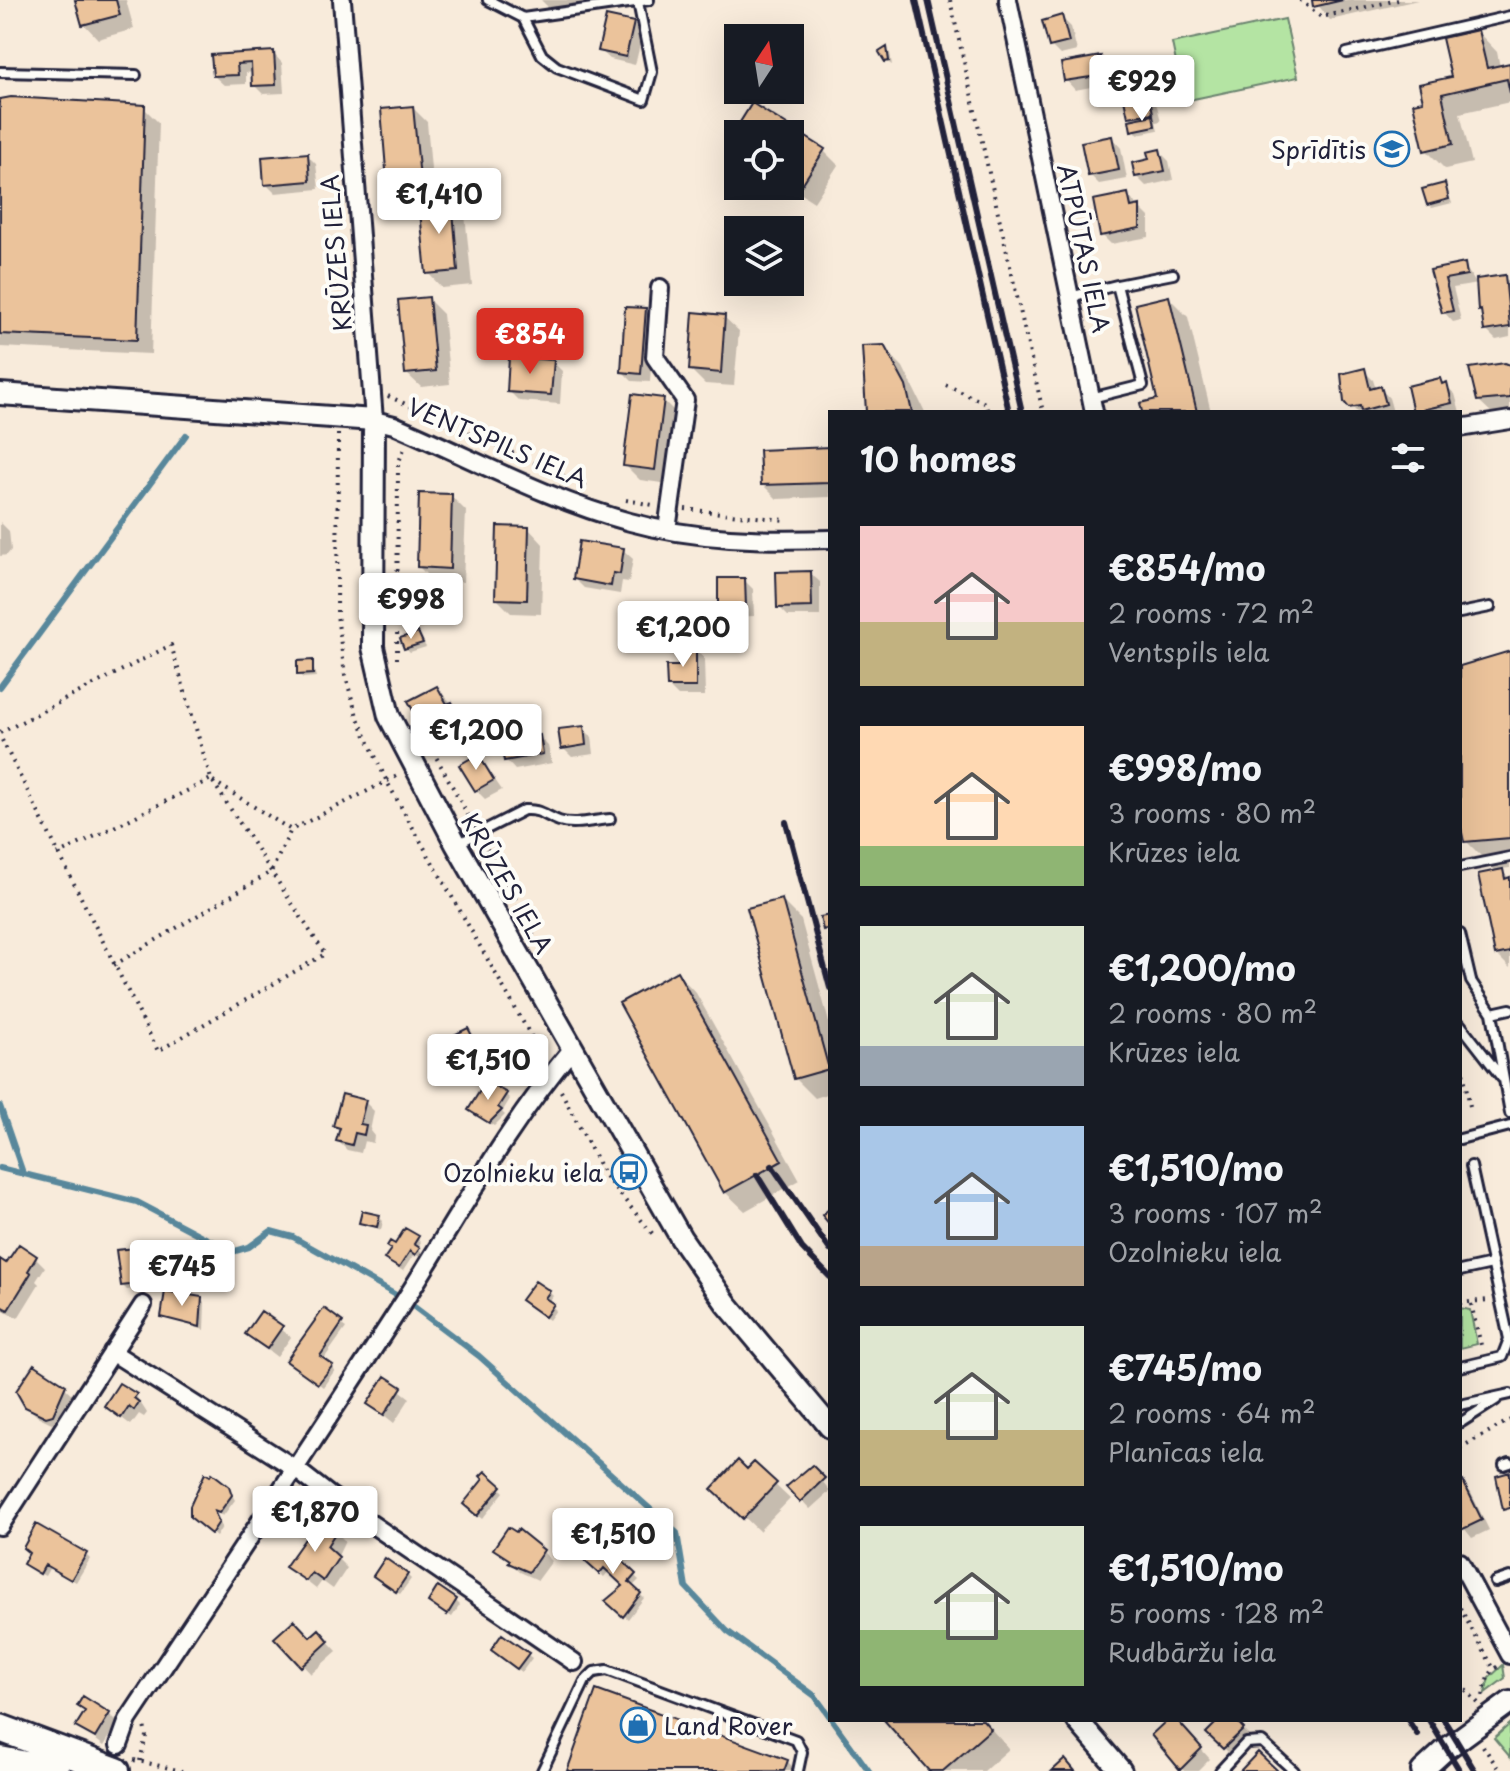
<!DOCTYPE html>
<html lang="en">
<head>
<meta charset="utf-8">
<style>
  body { margin:0; font-family:"Playpen Sans",sans-serif; background:#20242c; color:#f1f3f6; height:100vh; display:flex; flex-direction:column; font-size:30px; white-space:nowrap }
  * { box-sizing:border-box; margin:0 }
  p { font-size:26px; color:#9ea1a6 }
  .icon { flex:none; width:44px; height:44px; fill:none; stroke:currentColor; stroke-width:2; stroke-linecap:round; stroke-linejoin:round }
  .map { position:relative; flex:1; overflow:hidden }
  .side { position:absolute; left:828px; top:410px; width:634px; height:1312px; display:flex; flex-direction:column; background:#171b24; border-radius:0px; box-shadow:0 8px 32px #0002 }
  .side>* { flex:none }
  .needle { width:52px; rotate:12deg }
  .fabs { position:absolute; left:724px; top:24px; display:grid; gap:16px }
  .fabs a { display:grid; place-items:center; width:80px; height:80px; border-radius:0px; background:#171b24; box-shadow:0 8px 32px #0002; font-size:40px }
  .price { position:absolute; translate:-50% -68px; padding:0 18px; border-radius:8px; background:#fff; color:#222; font-size:26px; line-height:52px; filter:drop-shadow(0 2px 4px #0008) }
  .price::after { content:''; position:absolute; left:50%; top:48px; width:24px; height:18px; margin-left:-12px; background:inherit; clip-path:polygon(0 0,100% 0,50% 100%) }
  .price.selected { background:#d93025; color:#fff }
  ul { padding:0; list-style:none }
  li { display:flex; align-items:center; gap:24px; height:200px; padding:0 32px }
  li span { display:grid; place-items:center; flex:none; width:224px; height:160px; border-radius:0px; color:#555 }
  li>.icon { margin-inline-start:auto }
  span .icon { width:96px; height:96px; fill:#fffc; stroke-width:1 }
  li b { font-size:34px }
  h2 { display:flex; justify-content:space-between; align-items:center; height:96px; padding:0 32px; font-size:34px }
  .map>svg:first-child { display:block }
</style>
</head>
<body>
<div class="map">
<svg width="1510" height="1771" viewBox="0 0 1510 1771">
  <rect width="100%" height="100%" fill="#f8ebdb"/>
  <filter id="ink" filterUnits="userSpaceOnUse"><feTurbulence type="fractalNoise" baseFrequency=".0125" numOctaves="2"/><feDisplacementMap in="SourceGraphic" scale="16" xChannelSelector="R" yChannelSelector="G"/><feConvolveMatrix kernelMatrix="1 2 1 2 8 2 1 2 1" color-interpolation-filters="sRGB"/></filter>
  <g filter="url(#ink)">
    <path fill="#b4e4a3" stroke="#6b836f" stroke-width="2" d="M1285,19l13,58 -114,24 -12,-58z
      M1460,1308l10,2 7,34 -17,4z
      M1503,1665l2,13 -20,15 4,-15z
      M1510,1724v33l-16,-19z"/>
    <path fill="#0003" d="M78,0h48l8,29 -36,10 -14,-15z
      M541,0h56l-46,10z
      M1314,0h104l-88,20z
      M1062,18l9,9 6,24 -17,4 -9,-9z
      M633,24l10,9 -8,32 -25,-6 -10,-9z
      M1478,32l19,20 3,15 10,-2v37l-50,11 12,50 -27,6 -19,-19 -1,-48 28,-24z
      M887,50l3,3 2,12 -6,-4z
      M273,53l9,10 2,30 -21,1 -9,-9 -1,-13 -7,1v11l-22,1 -10,-9v-19z
      M1100,58l10,10 2,15 -37,7 -9,-10z
      M1148,97l9,9 4,15 -5,1 2,8 -21,4 -7,-18z
      M0,100l128,4 16,4 15,15 -8,231 -151,-7z
      M753,106l71,45 14,14 -24,37 -25,-16 1,-52h-52v17l-9,-8z
      M413,108l14,14 6,71 -29,2 -15,-14z
      M1112,138l9,10 6,31 -28,5 -9,-9z
      M1159,151l10,10 4,19 -27,6 -10,-10z
      M307,155l9,9 3,25 -44,4 -9,-9z
      M1444,185l8,18 -20,5 -4,-4z
      M1127,195l22,22v20l-38,7 -9,-9z
      M451,200l14,14 7,71 -30,3 -14,-15z
      M1464,265l11,17 29,-5 6,6v54l-14,3 -10,-10 -6,-20 -2,-26 -25,4 8,32 -8,2 -9,-10 -11,-40z
      M1169,298l19,19 23,95h-67l16,-12z
      M429,300l14,14 7,70 -29,3 -15,-14z
      M645,310l9,10 -4,62 -18,-1 -9,-9z
      M724,317l15,14 -5,55 -29,-2 -14,-14z
      M883,347l20,20 22,45h-57z
      M553,362l9,9 -2,33 -41,-3 -9,-9z
      M1510,367v46l-17,1 -15,-14z
      M1364,371l9,9 3,9 4,-1 9,10 4,14h-36l-11,-11z
      M1439,380l16,14 5,18h-44l-7,-24z
      M663,400l15,15 -9,69 -29,-4 -15,-15z
      M830,449v48l-53,2 -14,-14z
      M451,496l15,15 -3,71 -30,-1 -14,-14z
      M0,522l9,9 2,19 -4,5 -7,1z
      M529,529l14,15 -2,70 -30,-1 -14,-14z
      M623,550l10,9 -4,23 -7,-1 -2,13 -36,-6 -9,-9z
      M810,573l10,9v34h-32l-9,-9z
      M744,580l9,9 1,27 -25,1 -9,-9z
      M418,634l8,13 -16,5 -4,-4z
      M695,649l9,9 1,38h-27l-9,-9z
      M1510,653v215l-10,1 10,10v89l-14,-14 1,-82 -31,-31 -6,-27v-146z
      M312,662l4,15 -13,1 -4,-4z
      M437,688l24,25 10,21 -31,15 -9,-9z
      M583,728l9,9 2,17 -22,3 -9,-9z
      M539,737l9,9 4,17 -37,7 -9,-10z
      M478,756l24,34 -17,9 -9,-9z
      M782,901l19,19 29,106v67l-15,5 -20,-20z
      M677,973l19,20 104,187 -55,31 -20,-19z
      M468,1031l13,21 -11,6 -4,-4z
      M506,1095l4,4 -8,13 3,3 -11,11 -20,-13z
      M365,1102l9,9 -4,20 4,5 -1,7 -9,-2 -3,12 -14,-3 -9,-9 3,-10 -6,-5z
      M379,1217l4,4 -2,9 -19,-8z
      M417,1238l4,4 -4,6 5,5 -2,4 -6,-3 -11,17 -12,-8 4,-16z
      M136,1250l4,5 1,16 9,4 1,12 -24,3 -4,-4z
      M36,1258l9,9 -9,14 3,3 -21,34 -18,-10v-46l7,4z
      M549,1292l4,4 -5,7 8,7 -7,10 -21,-16z
      M201,1299l4,4 -1,27 -41,-14z
      M321,1311l25,17 -23,32 12,10 -12,17 -35,-26z
      M262,1314l29,23 -14,20 -30,-23z
      M385,1379l25,19 -16,25 -24,-19z
      M64,1387l10,9 -12,28 -6,1 -19,-9 -10,-10z
      M136,1396l11,17 -3,4 -5,-3 -8,11 -25,-19z
      M754,1465l36,34 -31,32 -45,-43z
      M812,1468l18,23 -20,18 -21,-22z
      M485,1474l19,18 -22,27 -17,-15 21,-25z
      M211,1479l17,9 7,12 -12,16 -8,-4 7,15 -6,10 -19,-16z
      M1462,1483l9,10 18,37 -17,8 -12,-15z
      M336,1532l9,9 -8,17 10,10 -14,21 -11,-8 -6,8 -28,-22z
      M604,1547l35,33 -7,7 12,11 -16,21 -20,-18 18,-15 -17,-15 -5,6 -23,-22 18,-4z
      M496,1549l46,2 10,10 -14,19 -18,-8z
      M86,1555l4,4 -14,23 -26,-15 -5,9 -15,-8z
      M407,1575l4,4 -11,15 -21,-14z
      M456,1601l4,4 -8,12 -18,-11z
      M319,1632l18,19 -26,23 -34,-36 34,2z
      M497,1654l31,1 4,3 -10,14z
      M79,1706l30,8 9,9 -14,23 -26,-20 8,-14z
      M887,1720h96l26,29 -25,22h-52z
      M1170,1720h5l35,39 -12,12h-14l-30,-36z
      M1222,1720h11l19,19 -19,18 -24,-24z
      M787,1761l10,10h-228z"/>
    <g fill="none" stroke-linecap="round" stroke-linejoin="round">
      <path stroke="#58879b" stroke-width="6" d="M0,687l186,-252
        M0,1106l23,67
        M0,1168l137,34 95,50 17,-5 22,-16 22,6 112,63 74,56 198,177 9,54 41,44 88,65 15,21
        M832,1720l37,51"/>
    </g>
    <path fill="#ebc39b" stroke="#22223b" stroke-width="2" d="M75,0h41l4,15 -38,10z
      M1312,0h31l-30,7z
      M1062,15l7,27 -20,5 -7,-26z
      M606,16l28,6 -8,35 -28,-6z
      M1478,30l9,38 23,-5v30l-3,-14 -65,15 11,50 -29,7 -11,-48 10,-2 -4,-17 32,-7 -9,-39z
      M887,47l2,14 -4,1 -6,-10z
      M274,51l2,34 -24,1 -1,-23 -14,1 1,11 -25,1 -2,-21z
      M1101,56l3,19 -40,6 -3,-18z
      M1149,94l4,19 -25,4 -4,-18z
      M11,97l134,8 -8,235 -137,-6v-235z
      M752,103l73,46 -26,40 -9,-6v-49h-52v16l-11,-7z
      M413,106l7,73 -33,3 -6,-73z
      M1153,115l2,11 -24,5 -2,-11z
      M1112,136l7,34 -31,6 -7,-34z
      M1160,149l5,22 -30,6 -3,-14 17,-4 -2,-7z
      M308,153l2,28 -46,4 -2,-28z
      M1445,183l4,16 -22,6 -5,-16z
      M1128,193l3,14 9,-2v23l-40,8 -7,-36z
      M452,198l6,73 -32,3 -7,-73z
      M1465,263l2,12 -22,4 8,32 -11,2 -12,-43z
      M1505,275l5,52 -26,4 -3,-21 -3,1 -2,-32z
      M1169,296l28,116h-55l-2,-9 17,-4 -22,-95z
      M429,297l7,74 -31,3 -7,-74z
      M625,307l21,1 -5,66 -20,-2z
      M693,312l32,3 -4,58 -32,-3z
      M884,345l22,41 6,26h-46l-4,-66z
      M509,357l45,3 -3,35 -44,-3z
      M1505,363l5,2v33l-33,3 -8,-33z
      M1365,368l5,21 11,-3 5,18 -25,7 -1,-5 -11,2 -5,-6 -3,-28z
      M1440,378l2,6 5,-2 5,21 -39,9 -6,-26z
      M632,394l32,4 -9,72 -32,-4z
      M830,447v36l-69,2 -2,-35z
      M419,493l33,1 -2,75 -33,-2z
      M497,526l32,1 -2,73 -32,-1z
      M579,541l45,7 -4,26 -7,-1 -2,13 -38,-7z
      M811,571l1,36 -35,1 -1,-36z
      M718,578h27l1,30 -28,1z
      M418,632l5,11 -19,6 -4,-11z
      M678,647h18v40h-29l-1,-21h13z
      M1510,651v187l-46,4 -4,-19v-157z
      M313,660v14l-16,1v-14z
      M437,686l10,18 5,-2 11,22 -34,17 -21,-40z
      M584,726l2,19 -25,4 -3,-20z
      M540,735l3,19 -39,7 -4,-19z
      M478,754l16,26 -19,11 -16,-26z
      M1503,869l2,10 5,-2v75l-15,3 -17,-81z
      M782,899l47,170 -35,10 -47,-171z
      M830,915v17l-1,-4 -6,2 -3,-13z
      M677,971l105,190 -58,32 -105,-190z
      M468,1028l10,19 -13,8 -11,-20z
      M486,1081l21,12 -9,14 4,3 -13,13 -21,-13z
      M342,1094l24,6 -6,24 6,1 -2,10 -9,-2 -3,12 -16,-4 4,-13 -7,-2z
      M830,1208v17l-8,-10z
      M362,1211l18,4 -3,12 -18,-4z
      M405,1228l14,8 -5,8 6,4 -5,7 -5,-4 -11,17 -15,-9 7,-10 -4,-3 3,-5 5,3z
      M19,1244l18,12 -9,15 3,2 -23,37 -8,-4v-47l6,4z
      M136,1248l2,21h8l2,14 -27,3 -5,-36z
      M535,1281l15,10 -5,7 9,6 -9,13 -24,-17z
      M165,1291l37,6 -2,30 -39,-10z
      M324,1308l19,14 -23,34 13,9 -15,19 -32,-23z
      M261,1311l22,15 -16,23 -22,-15z
      M34,1364l32,21 -13,30 -7,2 -21,-10 -9,-16z
      M385,1376l17,11 -18,28 -17,-11z
      M119,1383l18,11 -3,4 5,4 -5,8 -5,-4 -8,12 -17,-12z
      M738,1460l9,9 7,-7 23,21 -34,36 -32,-30z
      M812,1465l13,13 -25,24 -14,-15z
      M485,1471l17,15 -25,30 -14,-12 20,-25 -3,-3z
      M1510,1472v36l-7,2 -7,-34z
      M205,1473l5,3 2,-3 17,13 3,9 -13,18 -5,-2 5,11 -8,12 -21,-17v-11z
      M1463,1481l19,39 -21,10 -1,-48z
      M319,1519l18,11 -10,16 12,11 -16,24 -11,-8 -6,8 -21,-14z
      M36,1524l51,29 -16,27 -26,-15 -5,9 -17,-10 6,-11 -6,-5z
      M508,1527l8,5 2,-3 26,21 -15,22 -21,-9 2,-3 -17,-11z
      M591,1541l8,7 4,-4 8,7 -4,5 4,4 5,-5 20,19 -7,8 12,11 -18,24 -18,-16 18,-15 -19,-18 -5,6 -21,-19z
      M385,1558l23,16 -12,18 -23,-16z
      M438,1586l19,13 -10,16 -19,-13z
      M294,1620l16,17 9,-8 10,12 -28,26 -27,-29z
      M502,1634l27,19 -12,16 -26,-19z
      M596,1690l192,70 -4,11h-217z
      M83,1696l27,17 -15,25 -20,-11 10,-16 -8,-5z
      M884,1720h99l8,9 -48,42h-14z
      M1167,1720h10l25,28 -22,22 -29,-35z
      M1219,1720h17l8,9 -21,20 -17,-16z
      M1258,1752l20,19h-38z
      M1065,1759l10,12h-23z"/>
    <g fill="none" stroke-linecap="round" stroke-linejoin="round">
      <g stroke="#22223b" stroke-width="14">
        <path id="service" d="M488,0l35,18 126,-18
          M523,18l19,37 15,12 87,33 8,-28 -14,-70
          M1347,53l163,-37
          M0,72l136,3
          M1117,285l56,-11
          M1070,297l47,-12 26,100 -52,13
          M1460,613l30,-6
          M457,844l67,-34c17,-1 21,6 35,11 15,5 36,-1 51,-2
          M1460,867l50,-10
          M1460,934l11,47 21,32 18,100
          M1492,1013l18,-4
          M1460,1024l42,54
          M1460,1139l50,-13
          M1460,1271l32,-7
          M1460,1367l42,-10 7,-18 -38,-173
          M1460,1405l50,-11
          M1460,1423l36,-23
          M1504,1465l6,-2
          M1495,1582l15,-5
          M542,1771l43,-90 9,-9 13,-2 189,70 6,12 -4,19
          M1220,1771l26,-28 16,-1 32,29"/>
      </g>
      <g stroke="#22223b" stroke-width="22">
        <path id="minor" d="M342,0l32,420 20,5c78,33 154,75 236,97 65,18 134,19 200,17
          M1008,0l86,412
          M660,288l-5,69 30,43 -18,130
          M1460,428l50,-8
          M112,1352l181,115 36,28 245,167
          M0,1526l143,-221
          M1460,1562l50,93
          M119,1745l9,-25c93,-139 186,-279 277,-420 54,-85 103,-175 168,-252"/>
      </g>
      <g stroke="#22223b" stroke-width="26">
        <path id="tertiary" d="M0,394l374,26 -1,227 16,69 67,128 225,394 45,65 104,124
          M1077,1720l44,51
          M1422,1771l24,-22 64,-47"/>
      </g>
      <g stroke="#22223b" stroke-width="32">
        <path id="trunk" d="M0,1728l116,43
          M0,1760l56,11"/>
      </g>
      <path stroke="#22223b" stroke-width="4" stroke-dasharray="2 6" stroke-linecap="butt" d="M950,0l93,412
        M1300,0l21,17 77,-17
        M946,385l39,18 3,9
        M388,396l203,93
        M338,434l-1,181 8,60 12,41 30,66 157,277
        M626,500l27,5
        M685,509l99,11
        M397,659l1,-195 6,-15
        M0,733l171,-88 40,134 114,175 -167,97 -158,-315
        M425,737l48,87
        M213,781l78,49 110,-56
        M483,842l44,77 10,25
        M57,855l154,-76
        M114,965l157,-93 20,-42
        M1460,1057l11,54
        M561,1091l44,85 51,62
        M1460,1303l29,-3
        M1471,1304l11,45
        M1460,1448l50,-28
        M1460,1608l34,61 6,-3
        M1460,1684l18,19
        M1483,1696l5,-19 6,-8
        M1483,1746l17,25
        M134,1760l48,11
        M140,1761l6,-25 -2,-11"/>
      <use href="#service" stroke="#fdfcf7" stroke-width="8"/>
      <use href="#minor" stroke="#fdfcf7" stroke-width="16"/>
      <use href="#tertiary" stroke="#fdfcf7" stroke-width="20"/>
      <use href="#trunk" stroke="#fdfcf7" stroke-width="26"/>
      <path stroke="#22223b" stroke-width="6" d="M916,0l93,412
        M928,0l94,412
        M786,822l44,166
        M772,1166l58,84
        M757,1175l45,73 28,29
        M1408,1720l9,14
        M1429,1720l31,51
        M1444,1720l31,51"/>
    </g>
  </g>
  <defs>
    <g id="school-ring" transform="scale(1.8)"><circle r="9.5" fill="#fdfcf7" stroke="#1f6fb2" stroke-width="1.5"/><path d="M0-5L7-2L0 1L-7-2ZM-4 1L0 2.5L4 1V4Q0 6-4 4Z" fill="#1f6fb2"/></g>
    <g id="bus-ring" transform="scale(1.8)"><circle r="9.5" fill="#fdfcf7" stroke="#1f6fb2" stroke-width="1.5"/><path d="M-5-6H5V4H4V6H2V4H-2V6H-4V4H-5ZM-3.5-4V0h7V-4ZM-3.5 1.2v1.5H-2V1.2ZM2 1.2v1.5H3.5V1.2Z" fill="#1f6fb2"/></g>
    <g id="shop-ring" transform="scale(1.8)"><circle r="9.5" fill="#fdfcf7" stroke="#1f6fb2" stroke-width="1.5"/><path d="M-5-2.5h2.3a2.7 3.5 0 0 1 5.4 0H5L5.5 6h-11ZM-1.5-2.5h3a1.5 2.3 0 0 0-3 0Z" fill="#1f6fb2"/></g>
  </defs>
  <g fill-rule="evenodd">
    <use href="#school-ring" x="1392" y="149"/>
    <use href="#bus-ring" x="629" y="1172"/>
    <use href="#shop-ring" x="638" y="1725"/>
  </g>
  <g text-anchor="middle" dominant-baseline="central" stroke-width="8" stroke-linejoin="round" paint-order="stroke">
    <g font-size="24" fill="#22223b" stroke="#fdfcf7" text-anchor="end">
      <text x="1366" y="149">Sprīdītis</text>
      <text x="603" y="1172">Ozolnieku iela</text>
      <text x="664" y="1725" text-anchor="start">Land Rover</text>
    </g>
    <g font-size="24" fill="#22223b" stroke="#fdfcf7">
      <text transform="translate(1085 248) rotate(78)">ATPŪTAS IELA</text>
      <text transform="translate(335 253) rotate(-95)">KRŪZES IELA</text>
      <text transform="translate(498 442) rotate(23)">VENTSPILS IELA</text>
      <text transform="translate(508 883) rotate(60)">KRŪZES IELA</text>
    </g>
  </g>
</svg>
<div class="fabs">
<a><svg class="needle" viewBox="-14 -14 28 28"><path d="M0-13l5 13h-10z" fill="#e53935"/><path d="M0 13l5-13h-10z" fill="#9ea1a6"/></svg></a>
<a><svg class="icon" aria-label="locate" viewBox="0 0 24 24"><circle cx="12" cy="12" r="6"/><path d="M12 2v4M12 18v4M2 12h4M18 12h4"/></svg></a>
<a><svg class="icon" aria-label="layers" viewBox="0 0 24 24"><path d="M12 4l9 5-9 5-9-5zM3 14l9 5 9-5"/></svg></a>
</div>
<b class="price" style="left:1142px;top:123px">€929</b>
<b class="price" style="left:439px;top:236px">€1,410</b>
<b class="price selected" style="left:530px;top:376px">€854</b>
<b class="price" style="left:411px;top:641px">€998</b>
<b class="price" style="left:683px;top:669px">€1,200</b>
<b class="price" style="left:476px;top:772px">€1,200</b>
<b class="price" style="left:488px;top:1102px">€1,510</b>
<b class="price" style="left:182px;top:1308px">€745</b>
<b class="price" style="left:315px;top:1554px">€1,870</b>
<b class="price" style="left:613px;top:1576px">€1,510</b>
<section class="side">
<h2>10 homes<svg class="icon" aria-label="filters" viewBox="0 0 24 24"><path d="M4 7h16M4 17h16"/><circle cx="9" cy="7" r="2"/><circle cx="15" cy="17" r="2"/></svg></h2>
<ul>
<li><span style="background:linear-gradient(#f6c9c9 60%,#c2b280 0)"><svg class="icon" aria-label="home" viewBox="0 0 24 24"><path d="M3 11l9-7 9 7M6 9v11h12V9"/></svg></span><div><b>€854/mo</b><p>2 rooms · 72 m²</p><p>Ventspils iela</p></div></li>
<li><span style="background:linear-gradient(#ffd9b3 75%,#8fb573 0)"><svg class="icon" aria-label="home" viewBox="0 0 24 24"><path d="M3 11l9-7 9 7M6 9v11h12V9"/></svg></span><div><b>€998/mo</b><p>3 rooms · 80 m²</p><p>Krūzes iela</p></div></li>
<li><span style="background:linear-gradient(#dfe7d0 75%,#9aa5b1 0)"><svg class="icon" aria-label="home" viewBox="0 0 24 24"><path d="M3 11l9-7 9 7M6 9v11h12V9"/></svg></span><div><b>€1,200/mo</b><p>2 rooms · 80 m²</p><p>Krūzes iela</p></div></li>
<li><span style="background:linear-gradient(#a9c7e8 75%,#b9a48a 0)"><svg class="icon" aria-label="home" viewBox="0 0 24 24"><path d="M3 11l9-7 9 7M6 9v11h12V9"/></svg></span><div><b>€1,510/mo</b><p>3 rooms · 107 m²</p><p>Ozolnieku iela</p></div></li>
<li><span style="background:linear-gradient(#dfe7d0 65%,#c2b280 0)"><svg class="icon" aria-label="home" viewBox="0 0 24 24"><path d="M3 11l9-7 9 7M6 9v11h12V9"/></svg></span><div><b>€745/mo</b><p>2 rooms · 64 m²</p><p>Planīcas iela</p></div></li>
<li><span style="background:linear-gradient(#dfe7d0 65%,#8fb573 0)"><svg class="icon" aria-label="home" viewBox="0 0 24 24"><path d="M3 11l9-7 9 7M6 9v11h12V9"/></svg></span><div><b>€1,510/mo</b><p>5 rooms · 128 m²</p><p>Rudbāržu iela</p></div></li>
</ul>
</section>
</div>
</body>
</html>
